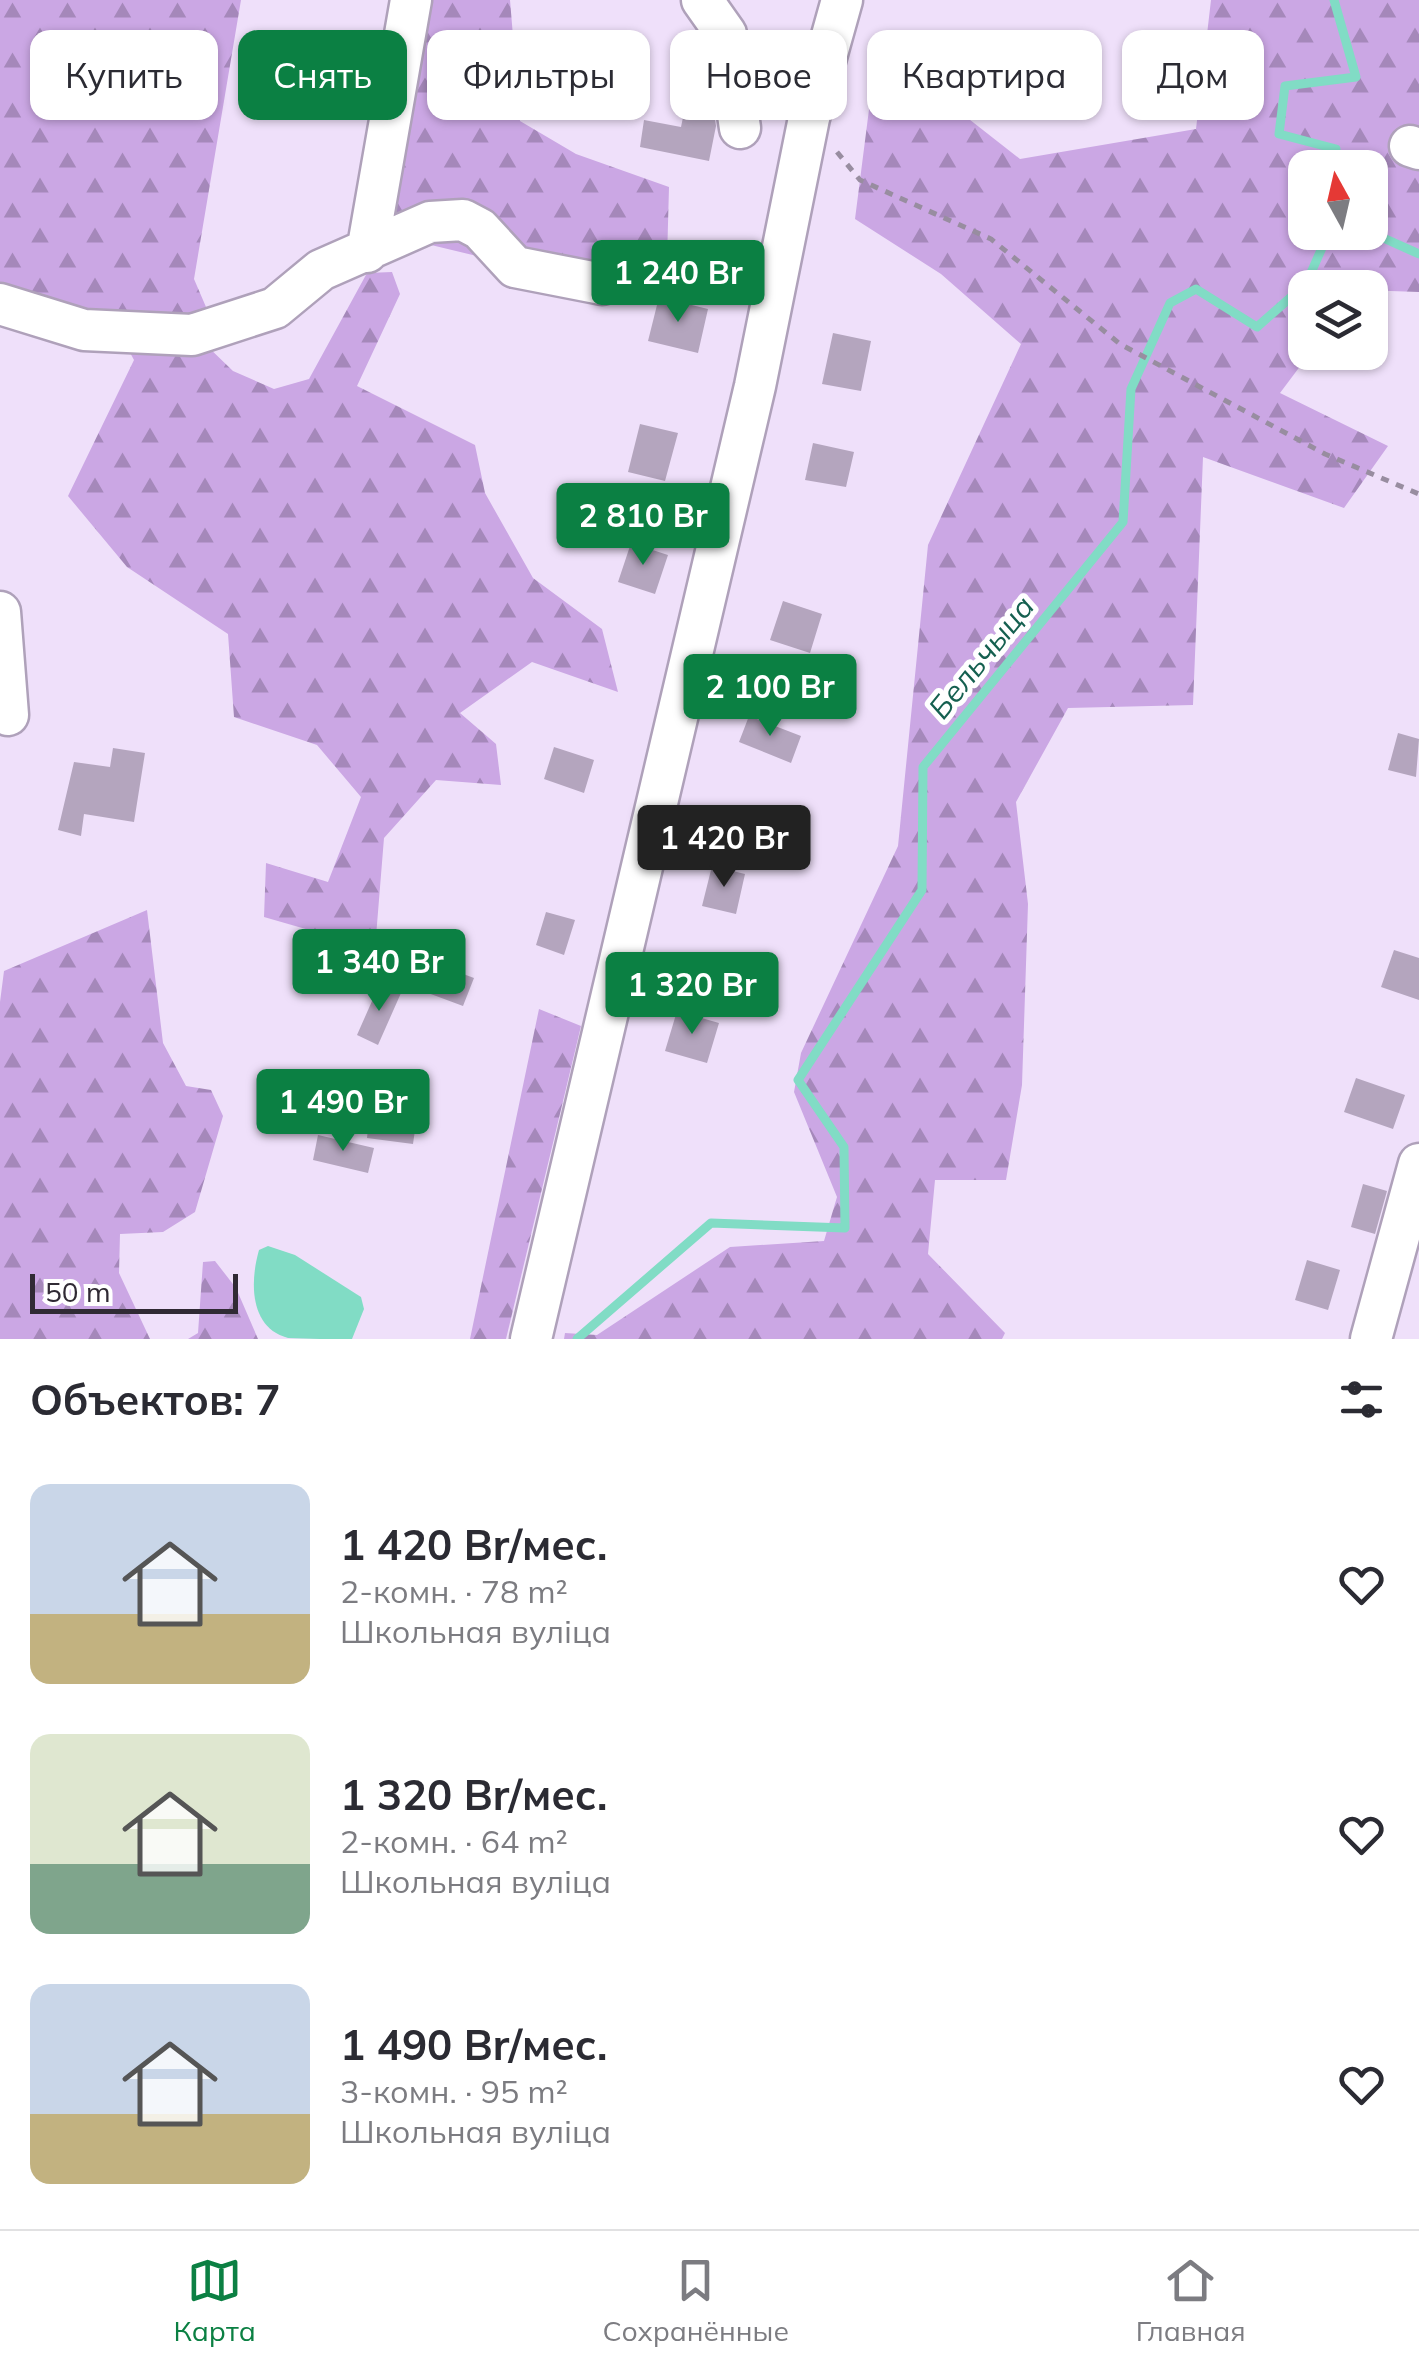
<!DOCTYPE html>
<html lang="ru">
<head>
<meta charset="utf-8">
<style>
  body { margin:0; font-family:Mulish,sans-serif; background:#f7f7f7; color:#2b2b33; height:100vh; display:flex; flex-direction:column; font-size:38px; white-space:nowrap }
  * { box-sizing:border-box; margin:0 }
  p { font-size:32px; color:#7c7c81 }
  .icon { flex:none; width:55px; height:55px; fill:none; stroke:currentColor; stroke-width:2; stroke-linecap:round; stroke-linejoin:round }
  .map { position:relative; height:1339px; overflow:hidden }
  .drawer { display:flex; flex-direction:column; background:#fff; flex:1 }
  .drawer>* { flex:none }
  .guide { position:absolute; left:30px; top:30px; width:1360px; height:90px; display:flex; gap:20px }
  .needle { width:65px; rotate:352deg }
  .fabs { position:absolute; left:1288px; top:150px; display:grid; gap:20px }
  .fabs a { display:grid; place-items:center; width:100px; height:100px; border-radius:20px; background:#fff; box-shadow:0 2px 8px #0004; font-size:50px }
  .scale { position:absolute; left:30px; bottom:25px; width:208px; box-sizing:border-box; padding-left:10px; border:5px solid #302a34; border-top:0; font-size:28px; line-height:35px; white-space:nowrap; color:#302a34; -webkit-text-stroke:8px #fff; paint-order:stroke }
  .price { position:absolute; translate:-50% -85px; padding:0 22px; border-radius:10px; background:#0b8043; color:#fff; font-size:32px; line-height:65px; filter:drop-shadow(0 2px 5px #0008) }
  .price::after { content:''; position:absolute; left:50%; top:60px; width:30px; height:22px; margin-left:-15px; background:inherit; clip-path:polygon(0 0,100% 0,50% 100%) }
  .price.on { background:#222; color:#fff }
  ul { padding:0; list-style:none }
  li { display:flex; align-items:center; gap:30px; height:250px; padding:0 30px }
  li span { display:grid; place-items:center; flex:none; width:280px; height:200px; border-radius:20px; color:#555 }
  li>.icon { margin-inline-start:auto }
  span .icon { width:120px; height:120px; fill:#fffc; stroke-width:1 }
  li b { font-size:42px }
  h2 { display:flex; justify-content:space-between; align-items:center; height:120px; padding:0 30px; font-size:42px }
  .pill { padding:0 35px; border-radius:20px; background:#fff; box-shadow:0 2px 8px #0004; font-size:35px; line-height:90px }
  .pill.on { background:#0b8043; color:#fff }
  .tabs { display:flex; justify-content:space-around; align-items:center; height:140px; border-top:2px solid #e1e1e2; background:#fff; font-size:28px; color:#7c7c81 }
  .tabs a { display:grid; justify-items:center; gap:5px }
  .tabs .on { color:#0b8043 }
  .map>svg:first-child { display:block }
</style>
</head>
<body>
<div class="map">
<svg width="1419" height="1339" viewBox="0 0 1419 1339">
  <defs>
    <pattern id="forest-firs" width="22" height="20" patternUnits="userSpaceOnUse" patternTransform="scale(2.5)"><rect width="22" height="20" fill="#cba7e4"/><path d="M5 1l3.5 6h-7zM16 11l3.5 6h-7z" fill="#a588ba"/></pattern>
  </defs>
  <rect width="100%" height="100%" fill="#efe0fa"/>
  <path fill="url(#forest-firs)" fill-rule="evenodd" d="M0,0h241l-47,279 15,35 -5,29 29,28 41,18 35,-10 58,-106 25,-1 8,22 -43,92 118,59 10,48 48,85 69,51 16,63 -86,-30 -72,51 36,31 5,41 -65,-5 -52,58 -9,111 -111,-32 2,-54 62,19 33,-85 -44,-52 -83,-28 -6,-83 -101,-67 -59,-71 66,-136 -20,-37 -114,-28z
    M420,0h90l10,121 56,33 93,33 -2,74 -27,13 -159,-17 -104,-25z
    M1211,0h208v156l-8,11 8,3v122l-114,-4v64l5,1 -30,40 108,53 -44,62 -141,-51 -10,248 -125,3 -52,94 12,102 -6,181 -16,95h-71l-7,74 77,79 -3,6h-438l1,-6 32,2 133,-88 94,-6 13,-44 -43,-105 7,-39 97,-207 30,-301 93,-201 -80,-70 -86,-55 22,-172 143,112 176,-30zM1305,168h65v64h-65z
    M147,910l16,133 23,43 25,4 12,26 -28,96 -32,20 -43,2 -1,39 31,66h-150v-337l4,-31z
    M539,1009l42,17 -75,313h-36z
    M215,1261l21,27 22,51h-70l10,-6 5,-71z"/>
  <path fill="#81dcc5" d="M268,1246l27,9 66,42 3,12 -12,30c-19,0 -45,0 -64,-1 -39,-10 -38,-57 -29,-88z"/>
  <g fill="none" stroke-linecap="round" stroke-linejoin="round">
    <path stroke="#81dcc5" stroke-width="9" d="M1334,0l22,77 -71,9 -6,48 57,15v19
      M1370,232l49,22
      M577,1339l134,-116 134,5 -1,-81 -46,-67 124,-190 1,-123 200,-245 8,-133 39,-86 26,-14 61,38 49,-43 23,-52"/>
  </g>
  <path fill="#b4a5be" d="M928,35l45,9 -8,38 -45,-9z
    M690,83l20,4 6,39 -7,35 -69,-14 4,-27 37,7z
    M659,297l49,12 -10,44 -50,-12z
    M833,333l38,8 -10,50 -39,-7z
    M640,424l38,9 -13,48 -37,-9z
    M813,443l41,9 -8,35 -41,-7z
    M631,543l37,12 -13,39 -37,-12z
    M783,601l39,13 -12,39 -40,-13z
    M749,716l52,20 -10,27 -52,-21z
    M1398,733l21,6 -3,38 -28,-7z
    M554,747l40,13 -10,33 -40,-14z
    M113,748l32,5 -11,69 -50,-8 -3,22 -23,-6 16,-68 36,5z
    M712,866l33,8 -9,40 -34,-8z
    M546,912l29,8 -11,35 -28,-10z
    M1394,950l25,8v42l-38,-13z
    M431,962l43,16 -11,28 -43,-16z
    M380,983l21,10 -23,52 -21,-10z
    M677,1011l42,12 -12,40 -42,-12z
    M1356,1078l49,17 -12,34 -49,-17z
    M370,1110l47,6 -4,28 -46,-6z
    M318,1135l56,13 -6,25 -55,-13z
    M1363,1184l24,7 -12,43 -24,-7z
    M1307,1260l33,10 -12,40 -33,-10z"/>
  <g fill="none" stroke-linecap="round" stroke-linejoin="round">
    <g stroke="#afa1ba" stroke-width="45">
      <path id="minor" d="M702,0l24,34 14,94
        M1410,146l9,3
        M367,252l44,-252
        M0,304l84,26 108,5 83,-27 46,-38 109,-48 33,-2 17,9 35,38 87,17
        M0,612l8,103
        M531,1339l224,-953 54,-268 33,-118
        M1371,1339l48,-175"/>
    </g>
    <path stroke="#988da0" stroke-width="5" stroke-dasharray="8 8" stroke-linecap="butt" d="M837,152l23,28 131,59 129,105 205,110 94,40"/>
    <use href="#minor" stroke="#fff" stroke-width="40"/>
  </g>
  <g text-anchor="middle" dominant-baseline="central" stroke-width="10" stroke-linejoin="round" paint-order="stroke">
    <g font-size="30" font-style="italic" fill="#156050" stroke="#fff">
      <text transform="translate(981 657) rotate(-51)">Бельчыца</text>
    </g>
  </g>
</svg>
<div class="fabs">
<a><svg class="needle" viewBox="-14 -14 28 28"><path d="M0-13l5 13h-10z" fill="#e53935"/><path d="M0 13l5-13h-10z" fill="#7c7c81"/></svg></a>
<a><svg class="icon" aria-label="layers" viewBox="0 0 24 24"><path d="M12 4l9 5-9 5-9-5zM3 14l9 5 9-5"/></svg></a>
</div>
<div class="scale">50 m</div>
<b class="price" style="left:678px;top:325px">1 240 Br</b>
<b class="price" style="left:643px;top:568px">2 810 Br</b>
<b class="price" style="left:770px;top:739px">2 100 Br</b>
<b class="price on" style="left:724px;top:890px">1 420 Br</b>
<b class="price" style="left:379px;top:1014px">1 340 Br</b>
<b class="price" style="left:692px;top:1037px">1 320 Br</b>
<b class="price" style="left:343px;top:1154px">1 490 Br</b>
<div class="guide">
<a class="pill">Купить</a>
<a class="pill on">Снять</a>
<a class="pill">Фильтры</a>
<a class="pill">Новое</a>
<a class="pill">Квартира</a>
<a class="pill">Дом</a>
</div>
</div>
<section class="drawer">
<h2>Объектов: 7<svg class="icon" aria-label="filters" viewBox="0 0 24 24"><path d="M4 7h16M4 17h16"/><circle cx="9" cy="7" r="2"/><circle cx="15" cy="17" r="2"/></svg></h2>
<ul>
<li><span style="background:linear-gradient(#c9d6e8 65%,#c2b280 0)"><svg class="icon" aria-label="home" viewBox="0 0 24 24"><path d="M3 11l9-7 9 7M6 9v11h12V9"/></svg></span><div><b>1 420 Br/мес.</b><p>2-комн. · 78 m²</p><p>Школьная вуліца</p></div><svg class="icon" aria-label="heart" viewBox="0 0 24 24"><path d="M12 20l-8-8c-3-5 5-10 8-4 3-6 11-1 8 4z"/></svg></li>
<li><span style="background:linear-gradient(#dfe7d0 65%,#7fa58c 0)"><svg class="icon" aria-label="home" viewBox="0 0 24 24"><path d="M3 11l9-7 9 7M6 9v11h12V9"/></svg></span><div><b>1 320 Br/мес.</b><p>2-комн. · 64 m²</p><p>Школьная вуліца</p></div><svg class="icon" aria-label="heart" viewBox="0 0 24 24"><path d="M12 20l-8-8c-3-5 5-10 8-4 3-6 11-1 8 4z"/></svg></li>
<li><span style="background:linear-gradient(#c9d6e8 65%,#c2b280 0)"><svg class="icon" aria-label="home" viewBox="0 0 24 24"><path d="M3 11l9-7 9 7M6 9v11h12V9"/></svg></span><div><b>1 490 Br/мес.</b><p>3-комн. · 95 m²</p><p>Школьная вуліца</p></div><svg class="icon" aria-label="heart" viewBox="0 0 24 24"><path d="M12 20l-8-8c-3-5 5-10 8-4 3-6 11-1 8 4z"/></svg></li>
</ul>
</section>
<nav class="tabs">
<a class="on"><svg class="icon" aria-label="map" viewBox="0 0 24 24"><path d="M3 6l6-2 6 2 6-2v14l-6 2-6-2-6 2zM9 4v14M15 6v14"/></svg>Карта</a>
<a><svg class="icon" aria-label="saved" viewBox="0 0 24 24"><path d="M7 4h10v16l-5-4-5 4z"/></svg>Сохранённые</a>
<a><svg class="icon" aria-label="home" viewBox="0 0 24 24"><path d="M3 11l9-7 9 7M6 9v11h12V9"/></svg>Главная</a>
</nav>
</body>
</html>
